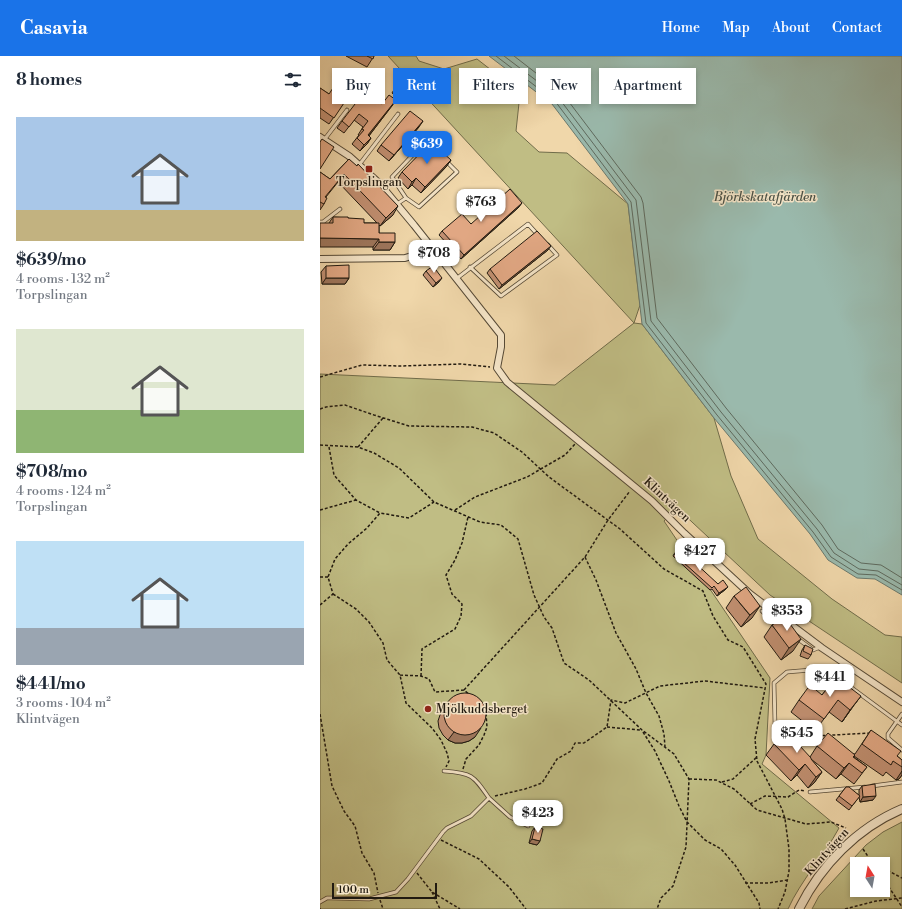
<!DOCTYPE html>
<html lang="en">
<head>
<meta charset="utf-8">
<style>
  body { margin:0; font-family:"Libre Bodoni",serif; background:#f6f6f7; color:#1f2937; height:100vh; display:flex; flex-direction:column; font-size:15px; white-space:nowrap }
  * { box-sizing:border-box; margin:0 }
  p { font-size:13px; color:#747a83 }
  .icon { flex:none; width:22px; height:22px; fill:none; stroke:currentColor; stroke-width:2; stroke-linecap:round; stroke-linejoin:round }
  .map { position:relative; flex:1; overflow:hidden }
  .panel { display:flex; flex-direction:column; background:#fff; width:320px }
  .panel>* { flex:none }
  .guide { position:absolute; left:12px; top:12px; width:380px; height:36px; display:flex; gap:8px }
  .needle { width:26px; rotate:349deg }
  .tools { position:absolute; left:530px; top:801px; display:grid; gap:8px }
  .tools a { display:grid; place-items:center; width:40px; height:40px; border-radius:0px; background:#fff; box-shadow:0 2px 6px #0003; font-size:20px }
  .scale { position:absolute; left:12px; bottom:10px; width:105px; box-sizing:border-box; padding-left:4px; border:2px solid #211a10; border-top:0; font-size:11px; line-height:14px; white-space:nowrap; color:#211a10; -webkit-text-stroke:3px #f5e5c8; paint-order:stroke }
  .price { position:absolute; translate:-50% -34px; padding:0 9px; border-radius:8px; background:#fff; color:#222; font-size:13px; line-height:26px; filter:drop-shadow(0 1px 2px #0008) }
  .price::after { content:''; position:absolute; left:50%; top:24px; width:12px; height:9px; margin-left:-6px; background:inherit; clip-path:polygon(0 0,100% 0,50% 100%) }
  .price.on { background:#1a73e8; color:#fff }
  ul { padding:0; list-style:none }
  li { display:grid; align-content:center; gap:8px; height:212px; padding:0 16px }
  li span { display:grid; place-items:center; height:124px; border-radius:0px; color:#555 }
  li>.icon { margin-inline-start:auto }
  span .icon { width:72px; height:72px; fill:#fffc; stroke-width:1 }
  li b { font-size:17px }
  h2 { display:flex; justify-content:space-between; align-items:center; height:48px; padding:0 16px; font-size:17px }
  .pill { padding:0 14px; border-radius:0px; background:#fff; box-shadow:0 2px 6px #0003; font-size:14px; line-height:36px }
  .pill.on { background:#1a73e8; color:#fff }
  header { display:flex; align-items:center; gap:24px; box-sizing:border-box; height:56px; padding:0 20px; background:#1a73e8; color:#fff }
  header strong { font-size:19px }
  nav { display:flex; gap:22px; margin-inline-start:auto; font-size:14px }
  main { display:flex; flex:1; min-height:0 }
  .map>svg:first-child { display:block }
</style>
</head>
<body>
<header>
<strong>Casavia</strong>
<nav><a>Home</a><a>Map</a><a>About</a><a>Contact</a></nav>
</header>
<main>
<section class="panel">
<h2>8 homes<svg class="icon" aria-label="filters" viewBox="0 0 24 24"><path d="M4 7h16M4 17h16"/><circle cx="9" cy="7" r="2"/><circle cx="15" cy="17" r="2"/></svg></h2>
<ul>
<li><span style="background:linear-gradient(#a9c7e8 75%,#c2b280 0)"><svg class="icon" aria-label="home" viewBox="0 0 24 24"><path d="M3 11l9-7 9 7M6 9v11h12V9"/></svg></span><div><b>$639/mo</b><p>4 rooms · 132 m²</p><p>Torpslingan</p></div></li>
<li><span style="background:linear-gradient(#dfe7d0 65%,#8fb573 0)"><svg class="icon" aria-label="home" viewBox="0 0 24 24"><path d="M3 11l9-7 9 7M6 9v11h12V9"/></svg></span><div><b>$708/mo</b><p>4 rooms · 124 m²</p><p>Torpslingan</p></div></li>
<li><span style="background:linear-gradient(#bfe0f5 70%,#9aa5b1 0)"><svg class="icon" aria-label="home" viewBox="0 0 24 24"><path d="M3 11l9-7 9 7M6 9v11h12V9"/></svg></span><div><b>$441/mo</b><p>3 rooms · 104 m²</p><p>Klintvägen</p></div></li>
</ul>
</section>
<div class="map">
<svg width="582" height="853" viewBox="0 0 582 853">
  <rect width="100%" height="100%" fill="#f0d7aa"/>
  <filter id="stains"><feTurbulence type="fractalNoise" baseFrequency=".005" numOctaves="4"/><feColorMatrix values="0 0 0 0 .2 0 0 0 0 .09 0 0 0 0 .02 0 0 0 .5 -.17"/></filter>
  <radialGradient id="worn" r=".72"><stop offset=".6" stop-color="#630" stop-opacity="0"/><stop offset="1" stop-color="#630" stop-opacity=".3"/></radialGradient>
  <path fill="#c0bd84" stroke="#706c4a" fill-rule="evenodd" d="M68,0h28l3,5 25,8 33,-10 36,28 6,16 -3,28 23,21 28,1 61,51 12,101 -6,18 8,1 72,94 17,58 27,63 74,60 53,36 17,2v46l-132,-88 -93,-87 -13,13 106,157 -4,77 -4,9 77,64c-15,28 -38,52 -51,81h-468v-535l235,11 79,-62z
    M582,766v87h-90l7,-13 47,-51 17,-13zM537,808h26v26h-26z"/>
  <path fill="#9ab9ac" stroke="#6a796e" d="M169,0h413v539l-27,-16 -18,-1 -29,-18 -18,-26 -96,-116 -72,-94 -14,-120 -76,-100z"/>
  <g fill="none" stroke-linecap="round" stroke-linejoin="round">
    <path stroke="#5e6a5e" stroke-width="1" d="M176,0l59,45 76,101 15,121 71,92 96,117 18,25 27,17 18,1 26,15
      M184,0l54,41 78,103 15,121 70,91 96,117 17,24 25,16 19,2 24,14
      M194,0l49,38 78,103 2,6 14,115 69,90 96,117 16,24 23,14 20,2 21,13"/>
    <g stroke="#554936" stroke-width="4.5">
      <path id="service" d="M4,84l23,-30
        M39,109l39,-51
        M86,142l13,9 38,-35 -11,-11
        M77,148l9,-6 -14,-21 33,-35 6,6
        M0,166h3l17,-13
        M150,211l31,29 56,-41 -9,-10
        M136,223l72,-55 9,10
        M442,555l15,14
        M478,583l15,11 7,-3
        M582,658l-14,20v4l14,12
        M455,668l-1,-41 13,-11 24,-2 30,10 61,45
        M552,730l30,-4
        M490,736l55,-5
        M169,742l21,19 18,9
        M0,846l7,-4h5l37,1 27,-7 12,-13 35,-47 4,-4 24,-12 18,-18c-16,-23 -17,-25 -45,-27"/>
    </g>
    <g stroke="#554936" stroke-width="8">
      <path id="minor" d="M0,81l29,19 30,27 35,42 87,110v12l-4,21 10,14 145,119 32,32 66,61 72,54 80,54
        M0,203l85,-1 10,-3 14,-11"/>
    </g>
    <g stroke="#554936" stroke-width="10">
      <path id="tertiary" d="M479,853c22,-44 58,-81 103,-100"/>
    </g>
    <path stroke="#211a10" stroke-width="1.5" stroke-dasharray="3 2" stroke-linecap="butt" d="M0,321l42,-12 39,1 60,-2 29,3
      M0,353l6,-2 19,-2 29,10 35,11 63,1 22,6 28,19 27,25 71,52 44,40 39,22 10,25 15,24 15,7 23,37 -11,55 2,22 25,48 3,10 4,30v22l-4,21 -7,17
      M0,389l38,2 16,6 25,15 35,34 46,20 21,3 17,14 16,56 10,22 8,11 12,35 25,17 53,50 32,24 15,25 -3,68 -13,39 -12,12 -4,11
      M9,391l5,28 22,25 24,13
      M38,391l25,-29
      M0,454l36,-10
      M135,454l20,-13 52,-20 38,-22 10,-11
      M382,484l15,13
      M265,501l11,23 20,53 20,36 10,24 13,23 5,18 1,13
      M0,521h8
      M13,538l23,15 13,13 14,21 4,17 13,15 6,28 26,25 9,12 6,13 2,8 -3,6
      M0,549l13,-11 -5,-17 7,-18 13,-15 19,-16 13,-15 29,5 25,-16
      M80,619l21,1 8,3 6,13 29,-2 6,5
      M101,620l1,-27 33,-20 6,-13 1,-12 -10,-10 -6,-19 9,-15 7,-17 6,-26
      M144,634l121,-133 23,-37 22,-29
      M0,658l12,72 12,25 11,15 7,27 12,20 4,20
      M459,669l36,11 56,-3
      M287,671l34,3
      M323,676l12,19 14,30 10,25 8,16 18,18 16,9 14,16 24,38 1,6
      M143,713l3,-10 13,-14 5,-10 3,-8 -1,-13
      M369,723l27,1 18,9 23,21 49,14 25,-2 15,6
      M402,726l11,-3 24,-22
      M175,740l30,-7 17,-6 15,-24 14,-8 4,-8h9l23,-16 4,-27 14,3 35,-17 45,-5 60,7
      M430,748l15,-8 23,1 11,-7 6,1
      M121,784l38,19 30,28 17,22
      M543,793l10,15
      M563,812l19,10
      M97,817l15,19 28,17
      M563,822l19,29
      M425,827h24l18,-3
      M112,836l8,17
      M60,844l3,9
      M0,852v1
      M525,853l31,-8 26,-3"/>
    <use href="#service" stroke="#f5e5c8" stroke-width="3"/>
    <use href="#minor" stroke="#f5e5c8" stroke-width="6"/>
    <use href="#tertiary" stroke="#f5e5c8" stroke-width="8"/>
  </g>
  <path fill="#c29072" stroke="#211a10" d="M26,0h28l-7,11z
    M38,26l-29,42 -9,-6v-30l9,6z
    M91,29l-12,14 -7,-6 3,-5z
    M76,44l-27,36 2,2 -4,6 -7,7 -8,-7 7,-9h-1l5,-8 -9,-7 -10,13 -7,-5 5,-7 40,-17z
    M99,71l-30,34 -12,-10 4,-6z
    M29,103l44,56 -13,11 -1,-1v8l16,9 -5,8h-17v-3l-44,-24 4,-6 15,1 16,5h13l-39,-41 -12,15 -2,7 -4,6v-38l10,7z
    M131,104l-5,7 -25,26 -9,-8 -4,4 -10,-11 4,-6z
    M199,151l-58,52 -22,-24 3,-4 29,-7z
    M228,194l-49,39 -12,-16 3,-4z
    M6,210l23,12 -4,6h-23l-1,-12z
    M106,215l13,11 -6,5 -10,-12z
    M354,498l44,30 10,3 -2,2 -9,7 -5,-7 -2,1 -37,-34z
    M414,540l18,22 -11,9 -15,-19z
    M452,569l21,26 -12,9 -17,-23z
    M485,589l6,10 -3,4 -8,-3 2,-6z
    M516,621l16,31 -10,14 -13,-10 -14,19 -24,-19 8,-12 23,-5z
    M129,645l26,36 -6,4 -7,2h-7l-7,-3 -5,-5 -4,-7 -1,-7 2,-6z
    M551,674l26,26 5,4v15l-3,4 -3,1 -10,-8 -3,4 -29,-20v1l13,10 -13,17 -13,-10 -5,5 -25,-20 11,13 -8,11 -6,5 -11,-13 -6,6 -25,-26 8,-11 36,13 7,-11 38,8z
    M542,730l11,14 -13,2 -1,-5 -10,13 -13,-10 10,-13 13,8v-5z
    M215,771l5,14 -3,4 -8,-2 3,-12z"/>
  <path fill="#9e765c" stroke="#211a10" d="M76,44l-4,6 -28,36 4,-7z
    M103,65l-4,6 -30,34 5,-6z
    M51,82l-4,6 -7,7 4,-6z
    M131,104l-5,7 -25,26 4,-6z
    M96,122l-4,7 -4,4 4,-7z
    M202,147l-3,4 -58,52 3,-4z
    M78,150l-5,9 -13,11 6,-8z
    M0,182l59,1 -6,8h-53z
    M59,186h16l-5,8h-17z
    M231,190l-3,4 -49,39 3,-4z
    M6,222h23l-4,6h-23z
    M122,222l-3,4 -6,5 3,-4z
    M408,531l-2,2 -9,7 2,-3z
    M440,550l-8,12 -11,9 9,-12z
    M481,583l-8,12 -12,9 8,-12z
    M541,640l-9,12 -10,14 8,-12z
    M161,672l-6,9 -6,4 -7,2h-7l-7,-3 6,-8z
    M529,707l-8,11 -5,5 8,-11z
    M485,708l-8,11 -6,6 8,-11z
    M582,715v4l-3,4 -3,1z
    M502,716l-8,11 -6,5 8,-11z
    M556,740l-3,4 -13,2 3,-5z
    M212,783l8,2 -3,4 -8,-2z"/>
  <path fill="#e2a884" stroke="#211a10" d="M47,0h7l-1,3z
    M23,17l15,9 -24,36 -14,-10v-20l9,6z
    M83,22l8,7 -9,10 -7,-7z
    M45,35l17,13 7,-9 7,5 -28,35 3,3 -7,7 -7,-7 7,-8 -2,-1 6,-8 -9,-7 -10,13 -7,-6z
    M90,55l13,10 -29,34 -13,-10z
    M2,83l12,8 -14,22v-27z
    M111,86l20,18 -26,27 -9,-9 -4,4 -10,-10z
    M29,103l8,7 1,-2 40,42 -12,12 -42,-44 -19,23 2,1 -3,6 -4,-2v-30l10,7z
    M190,133l12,14 -58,52 -22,-24 20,-17 9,10z
    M13,161h15v1l16,1v4h15v10h16v9h-16v-3l-59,-1v-15h13z
    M217,175l14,15 -49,39 -12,-16z
    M29,209v13h-23v-12z
    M113,210l9,12 -6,5 -10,-12z
    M359,492l39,36 5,-4 5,7 -9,6 -5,-7 -2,2 -38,-34z
    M426,531l14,19 -10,9 -16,-19z
    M465,561l16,22 -12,9 -17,-23z
    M485,589l8,4 -2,6 -8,-4z
    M516,621l25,19 -11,14 -12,-10 -14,19 -25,-19 11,-15 12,10z
    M124 658a21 21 0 1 1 42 0a21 21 0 1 1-42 0Z
    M551,674l30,21 -4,5 5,4v7l-9,-6 -2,4 -29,-21z
    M468,677l23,25v1l11,13 -6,5 -11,-13 -6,6 -25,-26z
    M508,677l27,22 -2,2 14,10 -5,6 -13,-10 -5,5 -27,-22z
    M555,728l1,12 -13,1 -1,-11z
    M526,731h3l11,9 -8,10 -13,-10z
    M215,771l8,2 -3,12 -8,-2z"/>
  <g fill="#8f2418" stroke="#f5e5c8" stroke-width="1.5">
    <rect x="45" y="109" width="8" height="8" rx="2"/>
    <circle cx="108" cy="653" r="4"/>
  </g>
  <g text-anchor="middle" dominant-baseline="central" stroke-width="3" stroke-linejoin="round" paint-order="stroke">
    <g font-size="12" fill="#211a10" stroke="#f5e5c8">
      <text x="49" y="126">Torpslingan</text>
      <text x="116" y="653" text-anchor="start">Mjölkuddsberget</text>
    </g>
    <g font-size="12" fill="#211a10" stroke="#f5e5c8">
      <text transform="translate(347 444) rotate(43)">Klintvägen</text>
      <text transform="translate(507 796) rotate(-48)">Klintvägen</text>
    </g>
    <g font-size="13" font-style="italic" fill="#4b5247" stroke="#f5e5c8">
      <text x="445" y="141">Björkskatafjärden</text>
    </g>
  </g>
  <rect width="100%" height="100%" filter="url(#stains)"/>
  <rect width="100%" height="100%" fill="url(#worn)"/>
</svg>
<div class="tools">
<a><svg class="needle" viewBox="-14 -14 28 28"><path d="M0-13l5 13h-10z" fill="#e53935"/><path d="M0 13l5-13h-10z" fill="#747a83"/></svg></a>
</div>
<div class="scale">100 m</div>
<b class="price on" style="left:107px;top:109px">$639</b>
<b class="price" style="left:161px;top:167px">$763</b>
<b class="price" style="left:114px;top:218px">$708</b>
<b class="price" style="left:380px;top:516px">$427</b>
<b class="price" style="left:467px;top:576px">$353</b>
<b class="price" style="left:510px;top:642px">$441</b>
<b class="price" style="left:477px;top:698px">$545</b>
<b class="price" style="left:218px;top:778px">$423</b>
<div class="guide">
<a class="pill">Buy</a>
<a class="pill on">Rent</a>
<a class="pill">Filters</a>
<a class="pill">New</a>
<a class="pill">Apartment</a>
</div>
</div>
</main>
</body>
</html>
